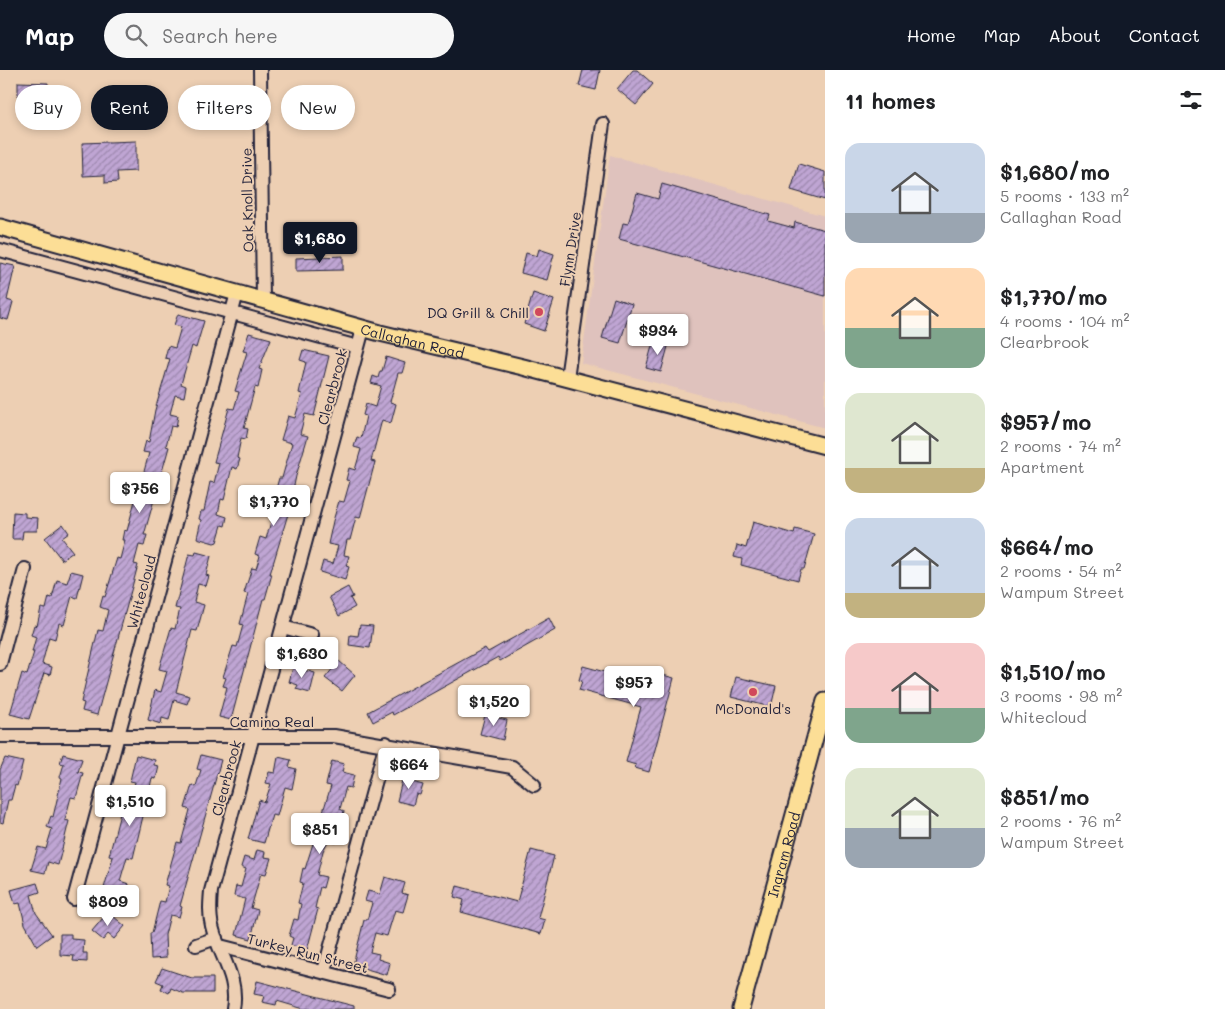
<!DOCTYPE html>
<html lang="en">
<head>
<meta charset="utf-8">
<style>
  body { margin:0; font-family:Mali,sans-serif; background:#f6f6f6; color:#202124; height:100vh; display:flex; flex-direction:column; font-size:19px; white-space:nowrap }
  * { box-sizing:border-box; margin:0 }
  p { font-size:16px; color:#757577 }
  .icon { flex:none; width:28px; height:28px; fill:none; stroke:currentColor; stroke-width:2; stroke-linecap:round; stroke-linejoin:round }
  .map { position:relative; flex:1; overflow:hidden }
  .side { display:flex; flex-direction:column; background:#fff; width:400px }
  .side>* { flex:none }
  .guide { position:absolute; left:15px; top:15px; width:475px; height:45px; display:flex; gap:10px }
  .price { position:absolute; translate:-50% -42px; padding:0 11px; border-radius:5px; background:#fff; color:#222; font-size:16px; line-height:32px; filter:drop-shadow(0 1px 2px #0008) }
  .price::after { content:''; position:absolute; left:50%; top:30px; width:15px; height:11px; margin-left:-8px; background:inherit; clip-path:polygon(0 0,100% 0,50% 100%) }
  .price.active { background:#111827; color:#fff }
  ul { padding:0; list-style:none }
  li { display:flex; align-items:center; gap:15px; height:125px; padding:0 20px }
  li span { display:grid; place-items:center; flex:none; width:140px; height:100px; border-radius:15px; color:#555 }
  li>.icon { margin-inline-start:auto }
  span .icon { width:60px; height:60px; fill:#fffc; stroke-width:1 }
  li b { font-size:21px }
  h2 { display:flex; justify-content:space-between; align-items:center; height:60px; padding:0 20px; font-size:21px }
  .chip { padding:0 18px; border-radius:22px; background:#fff; box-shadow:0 2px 8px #0003; font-size:18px; line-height:45px }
  .chip.active { background:#111827; color:#fff }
  header { display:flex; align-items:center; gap:30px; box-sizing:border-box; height:70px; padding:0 25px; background:#111827; color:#fff }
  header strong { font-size:24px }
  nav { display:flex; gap:28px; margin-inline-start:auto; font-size:18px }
  .search { width:350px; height:45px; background:#f6f6f6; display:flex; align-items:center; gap:12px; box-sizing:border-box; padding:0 18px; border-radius:28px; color:#757577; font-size:19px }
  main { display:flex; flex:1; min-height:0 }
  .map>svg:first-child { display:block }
</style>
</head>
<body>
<header>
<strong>Map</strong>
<div class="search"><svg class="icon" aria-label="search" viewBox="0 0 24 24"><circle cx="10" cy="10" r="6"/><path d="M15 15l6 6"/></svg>Search here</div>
<nav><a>Home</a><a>Map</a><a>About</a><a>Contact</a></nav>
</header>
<main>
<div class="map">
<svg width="825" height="939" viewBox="0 0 825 939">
  <defs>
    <pattern id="building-hatch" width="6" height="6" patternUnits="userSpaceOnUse" patternTransform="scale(1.25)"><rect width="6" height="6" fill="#bfa5d3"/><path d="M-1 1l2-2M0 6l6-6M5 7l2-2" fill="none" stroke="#9b86ac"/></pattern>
  </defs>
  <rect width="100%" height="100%" fill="#edcfb3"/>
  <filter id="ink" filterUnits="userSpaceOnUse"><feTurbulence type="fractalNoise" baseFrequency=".02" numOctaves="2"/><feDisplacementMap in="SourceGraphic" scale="10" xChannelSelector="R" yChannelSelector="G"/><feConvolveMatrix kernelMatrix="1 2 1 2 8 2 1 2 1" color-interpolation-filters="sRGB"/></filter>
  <g filter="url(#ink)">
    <path fill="#dfc2bd" d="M610,85l215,61v212l-244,-65z"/>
    <path fill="url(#building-hatch)" stroke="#22223b" d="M583,0h17l-4,20 -17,-4z
      M633,0h4l16,14 -17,21 -19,-16z
      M18,12l30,1 -1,23h-29z
      M136,71v30l-19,1 1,10 -13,1v-8l-22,1 -1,-33z
      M799,94l26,8v28l-34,-10z
      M662,114l108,31 -2,6 26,7 1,-6 30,8v66l-206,-57 4,-16 5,1 9,-31 21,6z
      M539,179l15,5 -7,26 -26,-7 5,-20 11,3z
      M343,186v14l-47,1v-13z
      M0,193l15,3 -8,34 6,2 -5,18 -8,-2z
      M533,223l21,7 -10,31 -20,-7z
      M614,228l18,6 -12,39 -18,-5z
      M178,244l26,7 -8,27 -4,-2 -11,38 5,2 -2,11 -9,-2 -5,19 8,2 -2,11 -5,-1 -5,20 3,1 -25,88h3l-3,11 -5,-1 -5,19 4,1 -41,150 -15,-4 2,-8 -3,-1 17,-72 5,1 5,-21 -8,-3 3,-11 2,1 12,-39 3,1 5,-19h-3l2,-10 3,1 11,-42 -4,-1 3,-10 5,1 7,-26 -6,-1 3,-11 3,1 6,-32 15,-51 -5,-1 3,-12 7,2 6,-21 -7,-2z
      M249,263l22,6 -12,30 3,1 -4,18 -3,-1 -11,41 4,1 -2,10 -5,-1 -4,20 3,1 -3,10 -5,-2 -8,33 -3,-1 -3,15 9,3 -2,9 -3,-1 -5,17 -3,1 -17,-5 4,-18 -2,-1 2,-8h3l6,-29 4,1 5,-20 -5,-1 15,-54 5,1 5,-17 -4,-1 12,-39 -4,-1z
      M654,269l15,4 -8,29 -15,-4z
      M303,280l26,6 -15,60 -9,-2 -5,20 8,2 -12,40 -8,38 -18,60h2l-7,25h-2l-32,121 -12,-3 8,-30 -4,-1 3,-8 -3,-1 10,-31 4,1 6,-22 -3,-1 8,-30 -4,-1 8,-25 4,1 4,-13 -5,-2 5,-17 6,2 10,-35 -7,-2 3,-14 4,1 3,-11h3l10,-35 -11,-3 7,-24 7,2 7,-24 -3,-1 7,-31 -6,-2z
      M386,287l19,6 -3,10h-4l-8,29 6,2 -5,19 -9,-3 -11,41 4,1 -15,56 -4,-1 -6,23h-3l-3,15 5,1 -3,10 3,1 -4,13 -25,-8 3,-11 10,3 5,-18 -10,-2 5,-23 6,-20 5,1 6,-21 -4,-1 3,-12 6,2 6,-21 -7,-2 3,-10 4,1 5,-22 -3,-1 3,-11 9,3 6,-21 -10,-3 2,-7 5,2 2,-7h2z
      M13,442l12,1v4l13,1 -1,13h-14l-1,8h-10z
      M753,452l41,12 1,-5 19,5 -10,35h-3l-3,11 -57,-15 1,-6 -8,-2 3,-12 9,3z
      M63,454l6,9 -7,5 11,14 -11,8 -17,-22z
      M196,482l15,4 -5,19 3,1 -3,10 -8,-2 -4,18 10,3 -7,26 -5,-1 -16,62 14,4 -3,8 -13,-4 -5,20 -7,-2 -1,6 -13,-4 7,-30 6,2 6,-21 -8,-2 12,-41 4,1 5,-20 -5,-1 14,-54 6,1z
      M71,501l12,3 -6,24 -5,-2 -8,29 -5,-2 -4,16 -6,-2 -7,27 10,3 -2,8 -6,-2 -15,46 -19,-5 12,-41 5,2 7,-23h-2l4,-15 -5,-2 3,-10 3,1 4,-18 5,1 3,-12 3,1 5,-18 10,3z
      M348,517l5,10 -3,1 5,9 -16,9 -10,-19z
      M549,548l6,12 -55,31 -2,-4 -105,58 -1,-3 -19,10 -5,-10 117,-64 3,4z
      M360,555l13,1 -3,22 -21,-3 1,-10 8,1z
      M339,591l16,14 -13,16 -17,-13z
      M583,596l73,20 3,-12 15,4 -25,94 -14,-4 1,-3 -10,-3 15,-55 -62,-17 3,-9 -3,-1z
      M293,597l22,6 -5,20 -14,-4 2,-4 -9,-3z
      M736,607l40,9 -5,21 -40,-10z
      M485,645l22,5 -4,20 -23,-6z
      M63,684l19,5 -4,13 5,1 -7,25 -5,-1 -6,23 4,1 -11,44 -10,-3 -3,11 -14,-3 7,-23 8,2 6,-20 -5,-2 4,-11 2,1 9,-39 -2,-1 4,-13 -4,-1z
      M136,685l19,5 -1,5 5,1 -3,13 -4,-1 -4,18 6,1 -3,13 -6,-2 -12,50 -6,-1 -7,24 9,3 -1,4 5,1 -3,10 -5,-1 -2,8 -13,-4 3,-11 -9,-3 9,-31 -4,-1 15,-58 6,2 5,-18 -5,-1z
      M201,685l20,5 -41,146 2,1 -3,10 -9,-2 -5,20 1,23 -15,1 -1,-26h2l8,-32 5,1 4,-16 -4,-1 12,-43 4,1 9,-33 -5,-2 7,-23 4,1 5,-16 -4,-1z
      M278,687l13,3 -2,7 7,2 -4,20 -7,-2 -8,29 -5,-1 -8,28 -16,-4 11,-39 6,2 6,-18 -5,-1 3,-11 6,1z
      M5,688l18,4 -6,24 -2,-1 -4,15h-3l-5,23 -3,-1v-52z
      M332,691l12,3 -2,8 12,3 -3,13 -5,-1 -6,22 4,2 -8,32 -8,-2 -5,10 -6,24 9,2 -3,11 -3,-1 -5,21 3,1 -11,41 -16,-5 2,-7 -4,-2 5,-17 4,1 3,-16 -3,-1 5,-20 -3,-1 3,-14 2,1 26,-83 -5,-1z
      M404,702l10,3 -2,7 11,3 -3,10 -4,-1 -3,11 -16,-4z
      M257,780l8,2 -1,5 7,1 -5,16 -5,-1 -10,35 7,2 -7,29 -15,-4 9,-36 -11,-3 2,-10 5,1 5,-18 -5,-2 3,-10 10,3z
      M531,780l23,6 -16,62 7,2 -4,14 -80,-22 3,-12 -10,-3 3,-11 60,16z
      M385,807l20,6 -3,10 6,2 -5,17 -8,-2 -8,26 -12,-3 -5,19 9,2 -1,5 12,4 -3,12 -34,-10 11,-45h3l5,-17 -7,-2 3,-10 12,3z
      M37,813l3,9 -9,3 5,18 16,22 -15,11 -12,-22 -5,-21 -5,1 -4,-14z
      M108,842l17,14 -11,13 -6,-5 -5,6 -11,-9z
      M60,864h11v5l13,1 -1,13h4v9l-14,-1 1,-5 -14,-1z
      M162,898l30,10h21v15h-30l-12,-5 -2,5 -8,-4 2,-5 -7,-3z
      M257,911l97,25v3h-50l-27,-8 -1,4 -14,-3 2,-6 -10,-2z"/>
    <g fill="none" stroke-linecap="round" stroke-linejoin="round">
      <g stroke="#22223b" stroke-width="16">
        <path id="minor" d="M260,0l3,231
          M0,180l358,97
          M567,308l36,-254
          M283,557l29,8
          M0,594l25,-95
          M0,666h334l178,31 22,18
          M74,829l163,-606
          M196,875l20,-7
          M220,876l169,43
          M324,901l62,-228
          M233,939c6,-32 -14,-53 -21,-83 -3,-12 -2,-23 -1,-35l152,-562"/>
      </g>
      <g stroke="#22223b" stroke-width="19">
        <g id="major">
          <path id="s1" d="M0,157l380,106 143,34 302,79"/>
          <path id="s2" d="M741,939l84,-308"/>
        </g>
      </g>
      <use href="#minor" stroke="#edcfb3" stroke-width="12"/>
      <use href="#major" stroke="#fcde96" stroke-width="15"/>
    </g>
  </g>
  <g fill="#d1495b" stroke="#edcfb3" stroke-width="2">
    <circle cx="539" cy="242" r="5"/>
    <circle cx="753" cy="622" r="5"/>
  </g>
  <g text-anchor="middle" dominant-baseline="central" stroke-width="4" stroke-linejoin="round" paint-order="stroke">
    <g font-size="14" fill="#22223b" stroke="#edcfb3">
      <text transform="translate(247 130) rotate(-91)">Oak Knoll Drive</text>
      <text transform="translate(570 179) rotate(-81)">Flynn Drive</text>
      <text stroke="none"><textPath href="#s1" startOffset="428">Callaghan Road</textPath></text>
      <text transform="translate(332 317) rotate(-75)">Clearbrook</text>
      <text transform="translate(141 522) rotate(-75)">Whitecloud</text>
      <text x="272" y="651">Camino Real</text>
      <text transform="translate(226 708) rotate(-75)">Clearbrook</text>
      <text stroke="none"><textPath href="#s2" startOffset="160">Ingram Road</textPath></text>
      <text transform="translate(308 883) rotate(14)">Turkey Run Street</text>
    </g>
    <g font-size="14" fill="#22223b" stroke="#edcfb3" text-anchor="end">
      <text x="529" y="242">DQ Grill &amp; Chill</text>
      <text x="753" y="638" text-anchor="middle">McDonald's</text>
    </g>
  </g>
</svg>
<b class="price active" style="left:320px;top:194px">$1,680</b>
<b class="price" style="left:658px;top:286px">$934</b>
<b class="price" style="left:140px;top:444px">$756</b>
<b class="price" style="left:274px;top:457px">$1,770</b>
<b class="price" style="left:302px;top:609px">$1,630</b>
<b class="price" style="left:634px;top:638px">$957</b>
<b class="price" style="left:494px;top:657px">$1,520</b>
<b class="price" style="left:409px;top:720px">$664</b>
<b class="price" style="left:130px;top:757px">$1,510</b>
<b class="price" style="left:320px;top:785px">$851</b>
<b class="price" style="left:108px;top:857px">$809</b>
<div class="guide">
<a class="chip">Buy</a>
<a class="chip active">Rent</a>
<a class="chip">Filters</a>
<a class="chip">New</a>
</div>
</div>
<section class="side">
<h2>11 homes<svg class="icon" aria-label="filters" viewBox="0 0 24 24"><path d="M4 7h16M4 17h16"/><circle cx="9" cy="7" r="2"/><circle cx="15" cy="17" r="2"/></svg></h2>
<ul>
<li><span style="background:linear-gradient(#c9d6e8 70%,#9aa5b1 0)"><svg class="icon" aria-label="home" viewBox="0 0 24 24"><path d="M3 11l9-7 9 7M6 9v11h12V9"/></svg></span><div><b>$1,680/mo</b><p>5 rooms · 133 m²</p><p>Callaghan Road</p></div></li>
<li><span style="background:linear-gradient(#ffd9b3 60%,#7fa58c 0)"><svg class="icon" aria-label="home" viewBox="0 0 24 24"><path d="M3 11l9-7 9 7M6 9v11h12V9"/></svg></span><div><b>$1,770/mo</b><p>4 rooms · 104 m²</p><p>Clearbrook</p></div></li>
<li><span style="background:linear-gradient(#dfe7d0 75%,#c2b280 0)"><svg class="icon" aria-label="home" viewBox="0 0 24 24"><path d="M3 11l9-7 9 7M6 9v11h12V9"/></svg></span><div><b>$957/mo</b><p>2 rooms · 74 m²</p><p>Apartment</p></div></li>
<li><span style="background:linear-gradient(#c9d6e8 75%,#c2b280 0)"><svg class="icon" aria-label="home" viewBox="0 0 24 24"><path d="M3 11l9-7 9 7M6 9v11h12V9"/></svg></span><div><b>$664/mo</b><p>2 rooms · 54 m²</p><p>Wampum Street</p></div></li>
<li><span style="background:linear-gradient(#f6c9c9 65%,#7fa58c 0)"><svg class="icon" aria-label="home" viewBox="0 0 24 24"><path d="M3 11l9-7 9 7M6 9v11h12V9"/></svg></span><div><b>$1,510/mo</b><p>3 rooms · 98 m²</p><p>Whitecloud</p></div></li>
<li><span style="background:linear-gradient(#dfe7d0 60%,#9aa5b1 0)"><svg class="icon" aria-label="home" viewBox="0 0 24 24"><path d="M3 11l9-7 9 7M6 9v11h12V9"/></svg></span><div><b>$851/mo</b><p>2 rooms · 76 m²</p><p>Wampum Street</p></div></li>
</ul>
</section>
</main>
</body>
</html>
